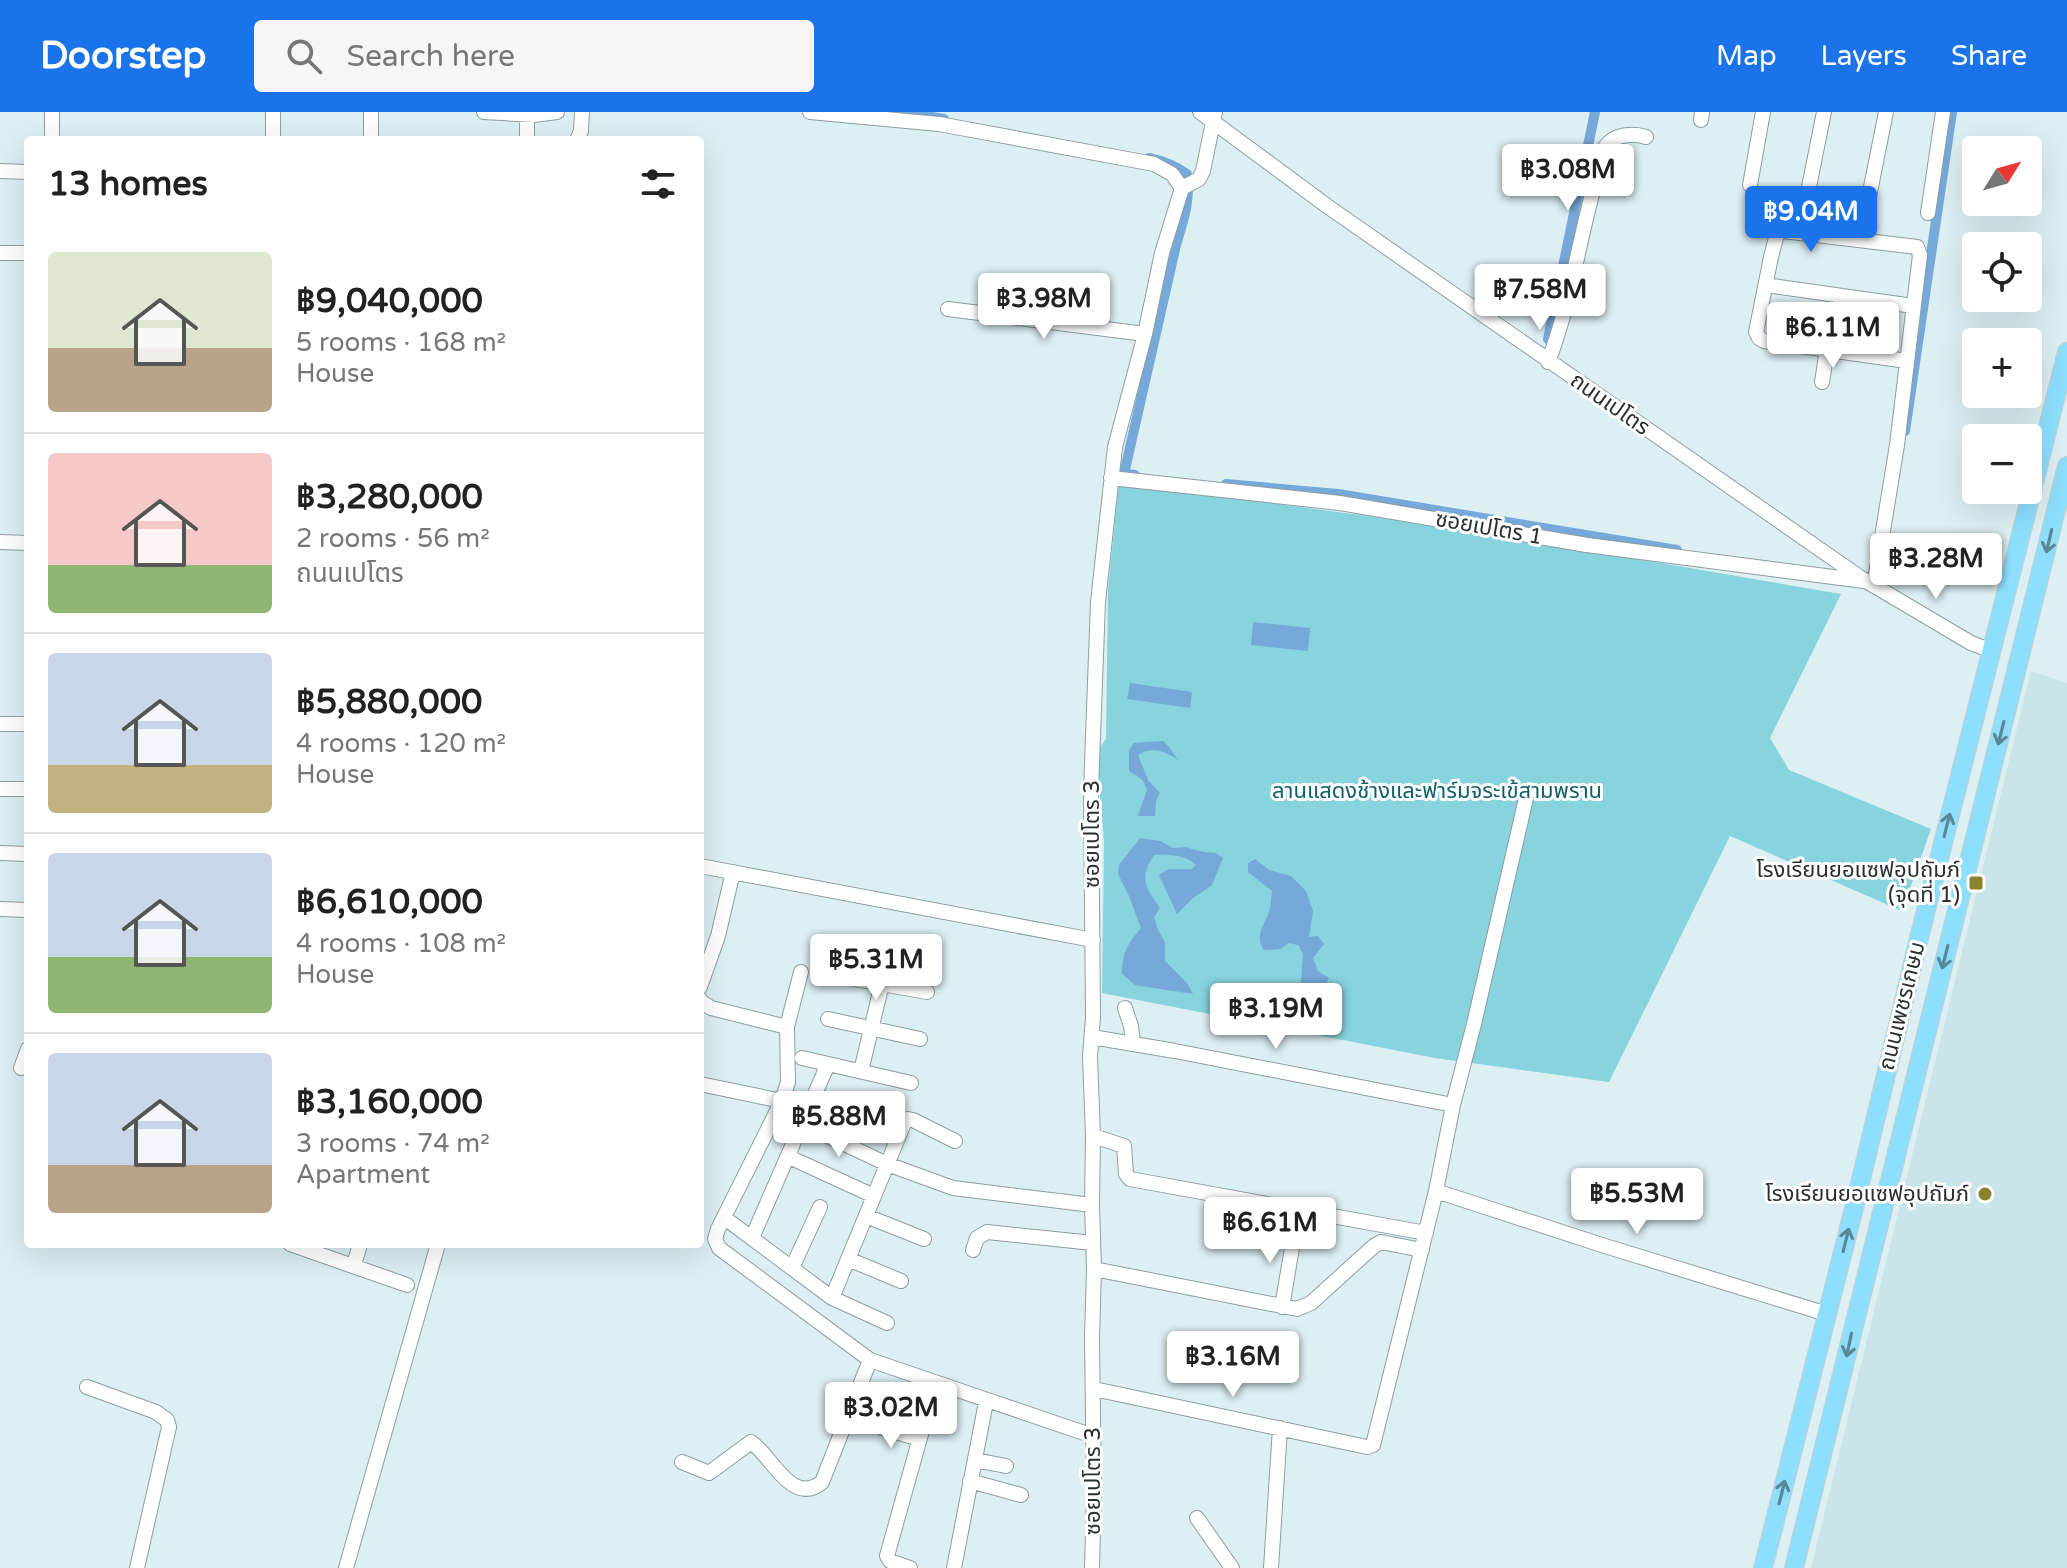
<!DOCTYPE html>
<html lang="en">
<head>
<meta charset="utf-8">
<style>
  body { margin:0; font-family:"Varela Round","Noto Sans Thai",sans-serif; background:#f6f6f6; color:#222; height:100vh; display:flex; flex-direction:column; font-size:30px; white-space:nowrap }
  * { box-sizing:border-box; margin:0 }
  p { font-size:26px; color:#767676 }
  .icon { flex:none; width:44px; height:44px; fill:none; stroke:currentColor; stroke-width:2; stroke-linecap:round; stroke-linejoin:round }
  .map { position:relative; flex:1; overflow:hidden }
  .drawer { position:absolute; left:24px; top:24px; width:680px; height:1112px; display:flex; flex-direction:column; background:#fff; border-radius:8px; box-shadow:0 8px 32px #0002 }
  .drawer>* { flex:none }
  .needle { width:52px; rotate:53deg }
  .fabs { position:absolute; left:1962px; top:24px; display:grid; gap:16px }
  .fabs a { display:grid; place-items:center; width:80px; height:80px; border-radius:8px; background:#fff; box-shadow:0 8px 32px #0002; font-size:40px }
  .price { position:absolute; translate:-50% -68px; padding:0 18px; border-radius:8px; background:#fff; color:#222; font-size:26px; line-height:52px; filter:drop-shadow(0 2px 4px #0008) }
  .price::after { content:''; position:absolute; left:50%; top:48px; width:24px; height:18px; margin-left:-12px; background:inherit; clip-path:polygon(0 0,100% 0,50% 100%) }
  .price.active { background:#1a73e8; color:#fff }
  ul { padding:0; list-style:none }
  li { display:flex; align-items:center; gap:24px; height:200px; padding:0 24px }
  li+li { border-top:2px solid #e0e0e0 }
  li span { display:grid; place-items:center; flex:none; width:224px; height:160px; border-radius:8px; color:#555 }
  li>.icon { margin-inline-start:auto }
  span .icon { width:96px; height:96px; fill:#fffc; stroke-width:1 }
  li b { font-size:34px }
  h2 { display:flex; justify-content:space-between; align-items:center; height:96px; padding:0 24px; font-size:34px }
  header { display:flex; align-items:center; gap:48px; box-sizing:border-box; height:112px; padding:0 40px; background:#1a73e8; color:#fff }
  header strong { font-size:38px }
  nav { display:flex; gap:44px; margin-inline-start:auto; font-size:28px }
  .search { width:560px; height:72px; background:#f6f6f6; display:flex; align-items:center; gap:20px; box-sizing:border-box; padding:0 28px; border-radius:8px; color:#767676; font-size:30px }
  .map>svg:first-child { display:block }
</style>
</head>
<body>
<header>
<strong>Doorstep</strong>
<div class="search"><svg class="icon" aria-label="search" viewBox="0 0 24 24"><circle cx="10" cy="10" r="6"/><path d="M15 15l6 6"/></svg>Search here</div>
<nav><a>Map</a><a>Layers</a><a>Share</a></nav>
</header>
<div class="map">
<svg width="2067" height="1456" viewBox="0 0 2067 1456">
  <rect width="100%" height="100%" fill="#dceff2"/>
  <path fill="#c9e5e9" d="M2031,559l36,12v885h-256z"/>
  <path fill="#87d3de" d="M1119,371l332,44 390,67 -71,144 19,32 142,59 -29,82 -172,-75 -121,246 -174,-24 -333,-65 2,-152 -6,-67 2,-26 6,-10 2,-149z"/>
  <path fill="#76a8d9" d="M1253,510l57,6 -2,23 -57,-6z
    M1130,571l62,9 -2,16 -63,-9z
    M1163,629l7,7 8,12c-13,-9 -26,-14 -40,-5l10,25 12,13 -4,8 -1,15h-17l9,-26 -4,-10 -14,-9v-21l5,-7z
    M1140,726l20,3 13,7 12,-1 19,5 12,1 7,5 -11,27 -19,13 -16,16 -18,-39 9,-6h24l4,-4c-9,-10 -29,-11 -42,-10 -15,23 -9,32 6,53l-6,9 4,13 7,12v19l22,22 6,11 -58,-9 -13,-11c-1,-20 7,-32 19,-46l-12,-32 -11,-22 1,-9z
    M1255,747l14,11 22,6 15,15 7,20 -4,26 9,-1 6,8 -11,14 5,13 11,7 -5,11 -15,3 -8,-9 2,-29 -5,-9 -9,-2 -9,6 -16,1c-10,-15 0,-24 5,-38 2,-6 2,-14 3,-21l-24,-19v-9z"/>
  <g fill="none" stroke-linecap="round" stroke-linejoin="round">
    <path stroke="#76a8d9" stroke-width="10" d="M903,0l41,7
      M1548,227l47,-227
      M1905,319l47,-319
      M1135,363l-11,-1 52,-229c7,-23 15,-46 11,-71 -13,-9 -24,-13 -38,-16
      M1226,372l112,10 339,56"/>
    <g stroke="#8d9ea1" stroke-width="16">
      <path id="minor" d="M273,0v28
        M371,0v28
        M484,0l49,3 24,-3
        M810,0l129,12 215,40 18,10 10,14
        M1200,0l127,94 534,372 110,65 21,8
        M527,2v26
        M1701,8l1,-8
        M52,28v-28
        M577,28l4,-9 1,-19
        M0,59l28,1
        M1750,73l13,-73
        M1807,85l17,-85
        M1867,95l19,-95
        M1928,101l15,-101
        M0,141h28
        M1766,173l147,21
        M948,197l197,25
        M1548,250c22,-57 30,-117 46,-175 2,-10 6,-33 12,-41 9,-12 27,-13 40,-9
        M1822,270l5,-32
        M1111,366l229,25 247,42 277,36
        M0,430l28,1
        M1874,474l23,-141 23,-190 -3,-8 -134,-16 -6,3 -6,23 -15,75 3,6 5,3 143,20
        M0,612h28
        M0,677h28
        M0,741l28,1
        M700,754l393,74
        M0,797l28,1
        M801,860l-14,55 1,55 -6,19 -64,128 -3,10 4,9 151,112 223,76
        M832,863l95,17
        M700,875l18,-51 15,-64
        M700,887v2l11,7 76,19
        M1125,896l6,18 2,17
        M828,907l92,20
        M1092,925l83,14 278,54
        M802,946l109,25
        M21,956l7,-19
        M861,959l21,-87
        M700,972l82,17
        M802,1012l85,40 66,24 139,17
        M1093,1024l31,10 2,28 4,5 296,54
        M845,1032l21,-44
        M789,1045l85,39
        M1436,1079l169,55 222,68
        M866,1104l58,23
        M730,1110l102,76
        M752,1126l76,-174
        M290,1132l117,41
        M973,1138l4,-12 10,-6 106,11
        M848,1147l53,22
        M354,1153l6,-21
        M792,1156l28,-61
        M1094,1157l203,40 14,-6 63,-57 7,-4 41,8
        M1282,1195l13,-77
        M887,1211l-55,-25 73,-177 3,-2 5,1 42,21
        M87,1275l69,25 11,8 2,7 -32,141
        M1094,1277l273,58 6,-2 63,-254 17,-86 21,-81 53,-230
        M874,1313l45,14
        M975,1348l31,6
        M682,1350l27,11 42,-31c21,14 41,65 71,40l48,-122
        M970,1369l51,14
        M1197,1406l35,50
        M346,1456l92,-324
        M910,1456l-20,-7 -3,-5 48,-172
        M954,1456l32,-166
        M1092,1456l2,-76 -2,-153 2,-70 -2,-64 1,-69 -3,-79 3,-40 -2,-227 7,-188 17,-155 30,-113 17,-81 20,-65 17,-9 4,-8 12,-59
        M1271,1456l9,-140"/>
    </g>
    <g stroke="#cbcdcd" stroke-width="20">
      <path id="major" d="M1763,1456l93,-368 62,-258 149,-590
        M1794,1456l273,-1102"/>
    </g>
    <use href="#minor" stroke="#fff" stroke-width="14"/>
    <use href="#major" stroke="#8ddffd" stroke-width="18"/>
  </g>
  <defs><path id="oneway-shaft" d="M-6 0H5M1.5-3L5.5 0L1.5 3" fill="none" stroke-width="1.6" stroke-linecap="round" stroke-linejoin="round" transform="scale(2)"/></defs>
  <g stroke="#5a8796">
    <use href="#oneway-shaft" transform="translate(2049 429) rotate(103)"/>
    <use href="#oneway-shaft" transform="translate(2001 621) rotate(104)"/>
    <use href="#oneway-shaft" transform="translate(1947 713) rotate(-76)"/>
    <use href="#oneway-shaft" transform="translate(1945 845) rotate(104)"/>
    <use href="#oneway-shaft" transform="translate(1846 1128) rotate(-76)"/>
    <use href="#oneway-shaft" transform="translate(1849 1233) rotate(102)"/>
    <use href="#oneway-shaft" transform="translate(1782 1380) rotate(-76)"/>
  </g>
  <g fill="#8a822a" stroke="#fff" stroke-width="3">
    <rect x="1968" y="763" width="16" height="16" rx="4"/>
    <circle cx="1985" cy="1082" r="8"/>
  </g>
  <g text-anchor="middle" dominant-baseline="central" stroke-width="6" stroke-linejoin="round" paint-order="stroke">
    <g font-size="22" fill="#282f30" stroke="#fff">
      <text transform="translate(1610 292) rotate(35)">ถนนเปโตร</text>
      <text transform="translate(1489 416) rotate(10)">ซอยเปโตร 1</text>
      <text transform="translate(1092 722) rotate(-90)">ซอยเปโตร 3</text>
      <text transform="translate(1902 894) rotate(-76)">ถนนเพชรเกษม</text>
      <text transform="translate(1093 1369) rotate(-90)">ซอยเปโตร 3</text>
    </g>
    <g font-size="22" fill="#12616a" stroke="#fff">
      <text x="1437" y="679">ลานแสดงช้างและฟาร์มจระเข้สามพราน</text>
    </g>
    <g font-size="22" fill="#282f30" stroke="#fff" text-anchor="end">
      <text x="1960" y="758">โรงเรียนยอแซฟอุปถัมภ์<tspan x="1960" dy="25">(จุดที่ 1)</tspan></text>
      <text x="1969" y="1082">โรงเรียนยอแซฟอุปถัมภ์</text>
    </g>
  </g>
</svg>
<div class="fabs">
<a><svg class="needle" viewBox="-14 -14 28 28"><path d="M0-13l5 13h-10z" fill="#e53935"/><path d="M0 13l5-13h-10z" fill="#767676"/></svg></a>
<a><svg class="icon" aria-label="locate" viewBox="0 0 24 24"><circle cx="12" cy="12" r="6"/><path d="M12 2v4M12 18v4M2 12h4M18 12h4"/></svg></a>
<a>+</a>
<a>−</a>
</div>
<b class="price" style="left:1568px;top:100px">฿3.08M</b>
<b class="price active" style="left:1811px;top:142px">฿9.04M</b>
<b class="price" style="left:1540px;top:220px">฿7.58M</b>
<b class="price" style="left:1044px;top:229px">฿3.98M</b>
<b class="price" style="left:1833px;top:258px">฿6.11M</b>
<b class="price" style="left:1936px;top:489px">฿3.28M</b>
<b class="price" style="left:876px;top:890px">฿5.31M</b>
<b class="price" style="left:1276px;top:939px">฿3.19M</b>
<b class="price" style="left:839px;top:1047px">฿5.88M</b>
<b class="price" style="left:1637px;top:1124px">฿5.53M</b>
<b class="price" style="left:1270px;top:1153px">฿6.61M</b>
<b class="price" style="left:1233px;top:1287px">฿3.16M</b>
<b class="price" style="left:891px;top:1338px">฿3.02M</b>
<section class="drawer">
<h2>13 homes<svg class="icon" aria-label="filters" viewBox="0 0 24 24"><path d="M4 7h16M4 17h16"/><circle cx="9" cy="7" r="2"/><circle cx="15" cy="17" r="2"/></svg></h2>
<ul>
<li><span style="background:linear-gradient(#dfe7d0 60%,#b9a48a 0)"><svg class="icon" aria-label="home" viewBox="0 0 24 24"><path d="M3 11l9-7 9 7M6 9v11h12V9"/></svg></span><div><b>฿9,040,000</b><p>5 rooms · 168 m²</p><p>House</p></div></li>
<li><span style="background:linear-gradient(#f6c9c9 70%,#8fb573 0)"><svg class="icon" aria-label="home" viewBox="0 0 24 24"><path d="M3 11l9-7 9 7M6 9v11h12V9"/></svg></span><div><b>฿3,280,000</b><p>2 rooms · 56 m²</p><p>ถนนเปโตร</p></div></li>
<li><span style="background:linear-gradient(#c9d6e8 70%,#c2b280 0)"><svg class="icon" aria-label="home" viewBox="0 0 24 24"><path d="M3 11l9-7 9 7M6 9v11h12V9"/></svg></span><div><b>฿5,880,000</b><p>4 rooms · 120 m²</p><p>House</p></div></li>
<li><span style="background:linear-gradient(#c9d6e8 65%,#8fb573 0)"><svg class="icon" aria-label="home" viewBox="0 0 24 24"><path d="M3 11l9-7 9 7M6 9v11h12V9"/></svg></span><div><b>฿6,610,000</b><p>4 rooms · 108 m²</p><p>House</p></div></li>
<li><span style="background:linear-gradient(#c9d6e8 70%,#b9a48a 0)"><svg class="icon" aria-label="home" viewBox="0 0 24 24"><path d="M3 11l9-7 9 7M6 9v11h12V9"/></svg></span><div><b>฿3,160,000</b><p>3 rooms · 74 m²</p><p>Apartment</p></div></li>
</ul>
</section>
</div>
</body>
</html>
